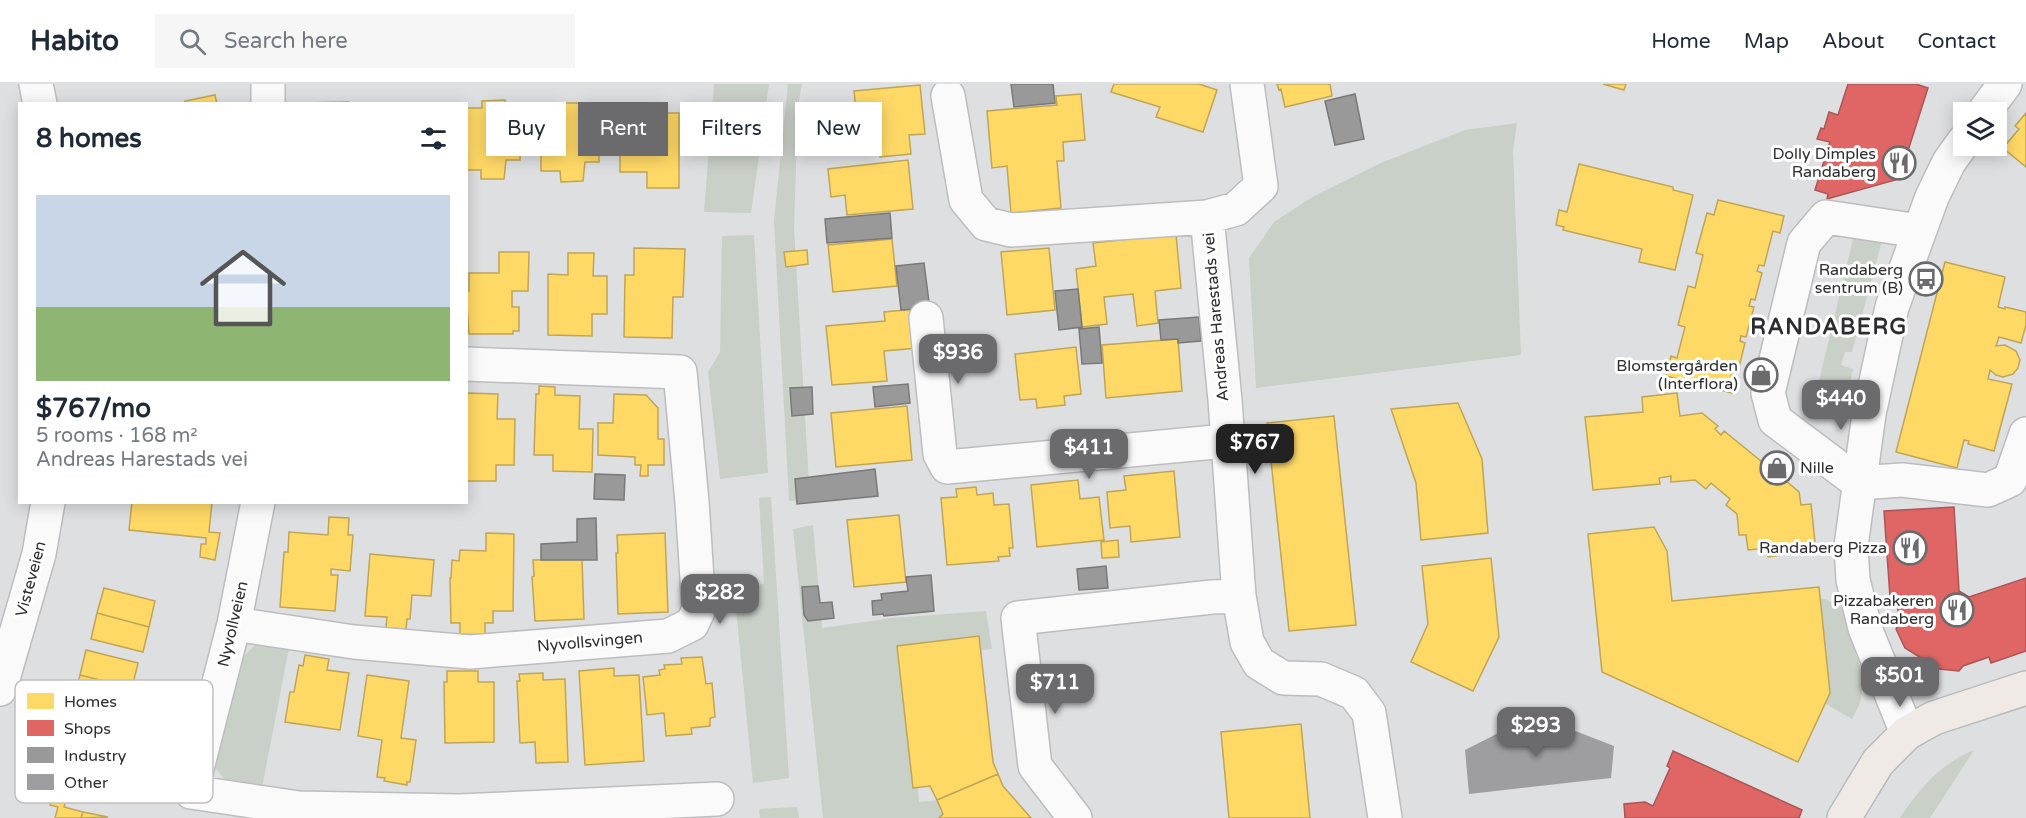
<!DOCTYPE html>
<html lang="en">
<head>
<meta charset="utf-8">
<style>
  body { margin:0; font-family:"Varela Round",sans-serif; background:#f6f6f7; color:#1f2937; height:100vh; display:flex; flex-direction:column; font-size:22px; white-space:nowrap }
  * { box-sizing:border-box; margin:0 }
  p { font-size:20px; color:#747a83 }
  .icon { flex:none; width:33px; height:33px; fill:none; stroke:currentColor; stroke-width:2; stroke-linecap:round; stroke-linejoin:round }
  .map { position:relative; flex:1; overflow:hidden }
  .panel { position:absolute; left:18px; top:18px; width:450px; height:402px; display:flex; flex-direction:column; background:#fff; border-radius:0px; box-shadow:0 3px 15px #0003 }
  .panel>* { flex:none }
  .hud { position:absolute; left:486px; top:18px; width:570px; height:54px; display:flex; gap:12px }
  .buttons { position:absolute; left:1953px; top:18px; display:grid; gap:12px }
  .buttons a { display:grid; place-items:center; width:54px; height:54px; border-radius:0px; background:#fff; box-shadow:0 3px 15px #0003; font-size:30px }
  .price { position:absolute; translate:-50% -51px; padding:0 14px; border-radius:12px; background:#6b6b6d; color:#fff; font-size:20px; line-height:39px; filter:drop-shadow(0 2px 3px #0008) }
  .price::after { content:''; position:absolute; left:50%; top:36px; width:18px; height:14px; margin-left:-9px; background:inherit; clip-path:polygon(0 0,100% 0,50% 100%) }
  .price.selected { background:#222; color:#fff }
  ul { padding:0; list-style:none }
  li { display:grid; align-content:center; gap:12px; height:318px; padding:0 18px }
  li span { display:grid; place-items:center; height:186px; border-radius:0px; color:#555 }
  li>.icon { margin-inline-start:auto }
  span .icon { width:108px; height:108px; fill:#fffc; stroke-width:1 }
  li b { font-size:26px }
  h2 { display:flex; justify-content:space-between; align-items:center; height:72px; padding:0 18px; font-size:26px }
  .chip { padding:0 21px; border-radius:0px; background:#fff; box-shadow:0 3px 15px #0003; font-size:21px; line-height:54px }
  .chip.selected { background:#6b6b6d; color:#fff }
  header { display:flex; align-items:center; gap:36px; box-sizing:border-box; height:84px; padding:0 30px; background:#fff; border-bottom:2px solid #e0e1e3 }
  header strong { font-size:28px }
  nav { display:flex; gap:33px; margin-inline-start:auto; font-size:21px }
  .search { width:420px; height:54px; background:#f6f6f7; display:flex; align-items:center; gap:15px; box-sizing:border-box; padding:0 21px; border-radius:0px; color:#747a83; font-size:22px }
  .map>svg:first-child { display:block }
</style>
</head>
<body>
<header>
<strong>Habito</strong>
<div class="search"><svg class="icon" aria-label="search" viewBox="0 0 24 24"><circle cx="10" cy="10" r="6"/><path d="M15 15l6 6"/></svg>Search here</div>
<nav><a>Home</a><a>Map</a><a>About</a><a>Contact</a></nav>
</header>
<div class="map">
<svg width="2026" height="734" viewBox="0 0 2026 734">
  <rect width="100%" height="100%" fill="#dedfe1"/>
  <path fill="#c9d0c7" d="M714,0h55l-18,129 -47,-1z
    M788,0h14l-4,22 -4,122 16,273h-21l-15,-280z
    M1517,39l-4,28 8,204 -265,33 -7,-130 25,-36 40,-26 67,-33 84,-33z
    M754,151l14,238 -48,6 -12,-107 12,-20 2,-116z
    M1853,155l29,2 -30,111h-7l-4,13 12,4 -11,48 -30,-7z
    M771,413l18,281 -36,5 -19,-195 30,-4 -5,-86z
    M813,441l9,103 70,-10 94,-7 6,38 -86,9 13,144 23,-2 7,18h-126l-30,-289z
    M1802,511l23,4 16,8 23,72 -4,24 -8,16 -69,-40z
    M256,560l33,4 -27,140 -35,-6 -16,-19 21,-95z
    M1974,666l-44,68h-30c19,-29 40,-54 74,-68z
    M797,723l2,11h-39l-1,-9z"/>
  <path fill="#ffd966" stroke="#c0a556" stroke-width="1.5" d="M1114,0h85l18,6 -14,42 -47,-15 4,-10 -49,-15z
    M1277,0h53l2,12 -47,11 -4,-18 -2,1z
    M1603,0h23l-2,6z
    M920,1l5,49 -16,1 2,19 -31,3 -2,-18 -19,2 -5,-50z
    M1081,10l4,46 -22,2 1,19h-7l4,47 -50,5 -4,-47 -15,2 -5,-57 70,-6 -1,-9z
    M215,11l2,9h-31l-1,-3z
    M505,16v13h15v47h-14l-2,19h-23v-9h-15v-62h16v-7z
    M349,18v2h-48v-1z
    M562,19h22v14h15v45h-14l-2,19 -22,1 -1,-11h-19v-61h21z
    M627,21l29,1v7h23v75h-32v-16h-27v-59l8,-1z
    M2026,29v54l-23,-19 16,-19 -4,-3z
    M908,76l5,49 -66,6 -2,-20 -14,2 -3,-28z
    M1579,80l94,23v3l20,5 -18,75 -36,-8 3,-13 -79,-19 1,-3 -8,-2 3,-15 8,2z
    M1718,116l66,16 -4,17 -7,-2 -9,35 -5,-1 -2,6 5,2 -7,27 -4,-1 -2,7 5,1 -8,30 -5,-1 -1,5 5,2 -7,28 -5,-2 -2,7 5,2 -4,15 -66,-17 5,-20 6,2 8,-31 -7,-2 10,-39 7,2 8,-33 -7,-2 11,-40 7,2z
    M1176,150l5,54 -26,3 3,32 -21,3 -4,-32 -29,3 3,27 -25,3 -6,-58 20,-3 -3,-23z
    M892,155l5,47 -64,6 -5,-47z
    M634,164l51,1 -2,48h-10l-1,41 -48,-1 1,-62h9z
    M1049,164l6,62 -48,5 -6,-63z
    M807,166l1,14 -22,3 -2,-15z
    M499,168h30l-1,39h-16v16h7v24h-6v3h-44l-3,-43h3v-18h30z
    M568,169h26l-1,23h14v38h-15v22l-44,-1v-61l20,1z
    M1945,178l60,15 -7,30 7,2v-2l21,5v13l-5,18 -22,-6 -3,9 9,-1 11,6 4,9 -2,8 -5,6 -10,3 -7,-2 -6,-5 -2,9 24,5 -18,67 -26,-7 1,-3 -5,-1 -7,28 -61,-16z
    M915,225l3,39 -34,3 3,30 -55,4 -6,-59 59,-5 -1,-9z
    M1178,255l4,52 -76,7 -4,-53z
    M1076,263l5,47 -17,2 1,9 -28,3 -1,-9 -16,1 -5,-46z
    M539,302l16,1v8l25,1 -1,33h14l-1,43 -39,-1v-16h-19l2,-61h3z
    M466,309l32,1 -1,25h18l-1,46h-18v16h-30z
    M1677,309l3,23 22,-3 16,13 -3,3 6,6 3,-4 54,44 -3,4 7,5 3,-4 14,12 2,13 10,-1 4,38 -29,3 2,9 -20,3 -1,-9 -19,2 -2,-15h-7l-2,-21 -11,-9 4,-6 -19,-16 -5,6 -11,-9 -24,2v-6l-12,2 1,6 -67,6 -8,-73 58,-5 -1,-15z
    M614,310l32,1 12,13v31h6v26h-16v11h-8l1,-11h-6v-8l-37,-2v-32h15z
    M1458,319l24,56 6,74 -67,7 -5,-57 -25,-74z
    M907,322l5,54 -76,7 -5,-54z
    M1334,332l22,209 -67,6 -22,-208z
    M1174,387l6,66 -49,5 -1,-16 -20,2 -3,-36 19,-2 -2,-14z
    M1078,396l2,19 19,-2 5,43 -67,7 -6,-62z
    M976,403l1,8 16,-2 1,12 15,-1 4,44h-4l1,8 -12,1 1,4 -52,4 -6,-67 16,-1 -1,-8z
    M132,418h80l-3,30 11,1 -5,27 -15,-3 1,-13h5v-6l-77,-8z
    M899,431l7,67 -52,5 -7,-67z
    M329,433l20,1 -1,17h5l-3,36 -19,-2v6h7l-3,36 -55,-4 4,-55h4l1,-20 39,3z
    M1654,443l13,24 5,50 147,-14 11,106 -32,69 -196,-90 -14,-138z
    M486,449l28,1 -1,77h-20v12h-8v12l-25,-1v-11h-9l-1,-45h1l1,-18 7,1 1,-11 26,1z
    M665,449l3,79 -50,2 -2,-61h2l-1,-18z
    M1118,456l1,17 -17,1 -1,-16z
    M370,470l64,6 -3,36 -19,-1 -2,24h-3l-1,10 -20,-1 1,-11 -22,-1z
    M1491,474l8,79 -26,54 -62,-29 17,-38 -6,-58z
    M582,475l2,60 -49,2 -3,-44 2,-1 -1,-16z
    M104,504l51,13 -6,26 -52,-14z
    M97,529l52,14 -6,25 -52,-13z
    M979,552l14,126 5,12 -61,26 -7,-14 -17,2 -16,-142z
    M86,566l52,13 -6,25 -52,-13z
    M305,571l24,4 -2,11 22,3 -9,57 -55,-8 5,-30h4l5,-27 4,1z
    M702,573l4,27 6,-1 3,34 -5,1v8l-19,2 1,6 -26,2 -2,-23 -17,2 -4,-38 17,-2 -1,-5 6,-1 -1,-4 18,-1 -1,-6z
    M614,584v8l25,-1 5,86 -59,4 -6,-94z
    M447,587h31v11h16v60l-49,1 -1,-61h3z
    M543,589v7l22,-1 3,83 -32,1 -1,-21 -15,1 -3,-62h3l-1,-7z
    M80,591l52,13 -6,23 -52,-13z
    M367,591l42,6 -8,57 15,2 -6,42h-3v3l-23,-4 1,-3 -8,-1 5,-37 -24,-4z
    M1301,640l9,94h-81l-8,-86z
    M998,690l5,12 28,32h-92l4,-4 -6,-14z
    M53,708l14,3 -3,12 19,5 -2,6h-26l3,-11 -8,-2z
    M83,728l25,5 -27,1z"/>
  <path fill="#e06666" stroke="#aa5556" stroke-width="1.5" d="M1848,0h68l12,4 -29,91 -72,20 1,-5 -13,-4 15,-48 -13,-3 4,-11 3,1 5,-17 9,3z
    M1954,423l5,84 10,6 57,-19v73l-35,12 -2,-6 -26,9 -4,5 -20,-2 -34,-21 -9,-19 3,-5 -2,-27h-7l-6,-86z
    M1673,667l129,59 -3,8h-174l-1,-14 21,-2 8,4 17,-38 -3,-2z"/>
  <path fill="#999" stroke="#797979" stroke-width="1.5" d="M1011,0h42l2,19 -41,4z
    M1355,10l9,45 -29,6 -10,-44z
    M890,129l2,25 -65,5 -2,-24z
    M924,179l5,39 -14,7 -14,1 -5,-44z
    M1078,205l4,38 -23,3 -4,-39z
    M1199,233l2,24 -23,2v-4l-17,1 -2,-20z
    M1099,243l3,36 -20,1 -3,-35z
    M908,300l2,19 -35,4 -2,-20z
    M812,303l1,27 -21,2 -2,-28z
    M875,385l3,27 -81,8 -2,-25z
    M595,390l30,1 -1,25 -30,-1z
    M596,434l1,42h-56v-16l36,-2v-23z
    M1106,482l2,22 -29,2 -2,-21z
    M931,491l3,36 -50,5 -1,-2 -10,1 -1,-14 10,-1 -1,-6 27,-3 -2,-14z
    M818,502l2,17 12,-1 2,16 -26,3 -4,-6 -2,-28z"/>
  <path fill="#9e9ea0" d="M1534,631l80,31 -3,32 -142,16 -4,-44z"/>
  <g fill="none" stroke-linecap="round" stroke-linejoin="round">
    <g stroke="#bdbdbf" stroke-width="36">
      <path id="minor" d="M36,0l4,20
        M268,0v20
        M1247,0l14,102 -25,23 -29,8 18,183 14,196 8,46 12,21 24,15 38,1 33,14 15,20 16,105
        M948,12l18,104 20,24 25,6 196,-13
        M1984,28l21,-28
        M1919,147l-93,-14 -22,26 -36,150 7,27 84,63 43,-3 86,10 22,-10 16,-46
        M926,234l14,136 7,13 279,-26
        M258,418l-24,122 -43,168 108,16 161,3 257,-12
        M234,540l120,18 116,10 198,-16 24,-12 7,-15 -7,-107 -12,-130 -214,-8
        M0,605l39,-135 9,-52
        M1907,649l-42,-105 -12,-48 -2,-34 18,-132 23,-107 40,-110 17,-35 15,-21
        M1075,734l-40,-52 -17,-148 194,-21 27,-1"/>
    </g>
    <g stroke="#b9babb" stroke-width="36">
      <path id="major" d="M1844,734l34,-56 29,-29 27,-15 92,-30"/>
    </g>
    <use href="#minor" stroke="#fafafa" stroke-width="33"/>
    <use href="#major" stroke="#f0eae6" stroke-width="33"/>
  </g>
  <defs>
    <g id="restaurant-ring" transform="scale(1.725)"><circle r="9.5" fill="#fff" stroke="#6b6b6d" stroke-width="1.5"/><path d="M-5-6h1v4h1v-4h1v4h1v-4h1v5L-1.5 .5V6h-2V.5L-5-1ZM5-6V6H3V1.5H1.5Q1.5-4 5-6Z" fill="#6b6b6d"/></g>
    <g id="bus-ring" transform="scale(1.725)"><circle r="9.5" fill="#fff" stroke="#6b6b6d" stroke-width="1.5"/><path d="M-5-6H5V4H4V6H2V4H-2V6H-4V4H-5ZM-3.5-4V0h7V-4ZM-3.5 1.2v1.5H-2V1.2ZM2 1.2v1.5H3.5V1.2Z" fill="#6b6b6d"/></g>
    <g id="shop-ring" transform="scale(1.725)"><circle r="9.5" fill="#fff" stroke="#6b6b6d" stroke-width="1.5"/><path d="M-5-2.5h2.3a2.7 3.5 0 0 1 5.4 0H5L5.5 6h-11ZM-1.5-2.5h3a1.5 2.3 0 0 0-3 0Z" fill="#6b6b6d"/></g>
  </defs>
  <g fill-rule="evenodd">
    <use href="#restaurant-ring" x="1899" y="79"/>
    <use href="#bus-ring" x="1926" y="195"/>
    <use href="#shop-ring" x="1761" y="291"/>
    <use href="#shop-ring" x="1777" y="384"/>
    <use href="#restaurant-ring" x="1910" y="464"/>
    <use href="#restaurant-ring" x="1957" y="526"/>
  </g>
  <g text-anchor="middle" dominant-baseline="central" stroke-width="6" stroke-linejoin="round" paint-order="stroke">
    <g font-size="16" fill="#2d2d2f" stroke="#fff" text-anchor="end">
      <text x="1876" y="70">Dolly Dimples<tspan x="1876" dy="18">Randaberg</tspan></text>
      <text x="1903" y="186">Randaberg<tspan x="1903" dy="18">sentrum (B)</tspan></text>
      <text x="1738" y="282">Blomstergården<tspan x="1738" dy="18">(Interflora)</tspan></text>
      <text x="1800" y="384" text-anchor="start">Nille</text>
      <text x="1887" y="464">Randaberg Pizza</text>
      <text x="1934" y="517">Pizzabakeren<tspan x="1934" dy="18">Randaberg</tspan></text>
    </g>
    <g font-size="16" fill="#2d2d2f" stroke="#fff">
      <text transform="translate(1216 233) rotate(-95)">Andreas Harestads vei</text>
      <text transform="translate(31 495) rotate(-75)">Visteveien</text>
      <text transform="translate(233 540) rotate(-77)">Nyvollveien</text>
      <text transform="translate(590 558) rotate(-5)">Nyvollsvingen</text>
    </g>
    <g font-size="22" font-weight="bold" letter-spacing="1.5" fill="#2d2d2f" stroke="#fff">
      <text x="1829" y="243">RANDABERG</text>
    </g>
  </g>
  <rect x="15" y="596" width="198" height="123" rx="9" fill="#fff" stroke="#c0c0c1" stroke-width="1.5"/>
  <rect x="27" y="609" width="27" height="16" fill="#ffd966"/>
  <rect x="27" y="636" width="27" height="16" fill="#e06666"/>
  <rect x="27" y="663" width="27" height="16" fill="#999"/>
  <rect x="27" y="690" width="27" height="16" fill="#9e9ea0"/>
  <g font-size="16" fill="#2d2d2f">
    <text x="64" y="623">Homes</text>
    <text x="64" y="650">Shops</text>
    <text x="64" y="677">Industry</text>
    <text x="64" y="704">Other</text>
  </g>
</svg>
<div class="buttons">
<a><svg class="icon" aria-label="layers" viewBox="0 0 24 24"><path d="M12 4l9 5-9 5-9-5zM3 14l9 5 9-5"/></svg></a>
</div>
<b class="price" style="left:958px;top:301px">$936</b>
<b class="price" style="left:1841px;top:347px">$440</b>
<b class="price selected" style="left:1255px;top:391px">$767</b>
<b class="price" style="left:1089px;top:396px">$411</b>
<b class="price" style="left:720px;top:541px">$282</b>
<b class="price" style="left:1900px;top:624px">$501</b>
<b class="price" style="left:1055px;top:631px">$711</b>
<b class="price" style="left:1536px;top:674px">$293</b>
<div class="hud">
<a class="chip">Buy</a>
<a class="chip selected">Rent</a>
<a class="chip">Filters</a>
<a class="chip">New</a>
</div>
<section class="panel">
<h2>8 homes<svg class="icon" aria-label="filters" viewBox="0 0 24 24"><path d="M4 7h16M4 17h16"/><circle cx="9" cy="7" r="2"/><circle cx="15" cy="17" r="2"/></svg></h2>
<ul>
<li><span style="background:linear-gradient(#c9d6e8 60%,#8fb573 0)"><svg class="icon" aria-label="home" viewBox="0 0 24 24"><path d="M3 11l9-7 9 7M6 9v11h12V9"/></svg></span><div><b>$767/mo</b><p>5 rooms · 168 m²</p><p>Andreas Harestads vei</p></div></li>
</ul>
</section>
</div>
</body>
</html>
